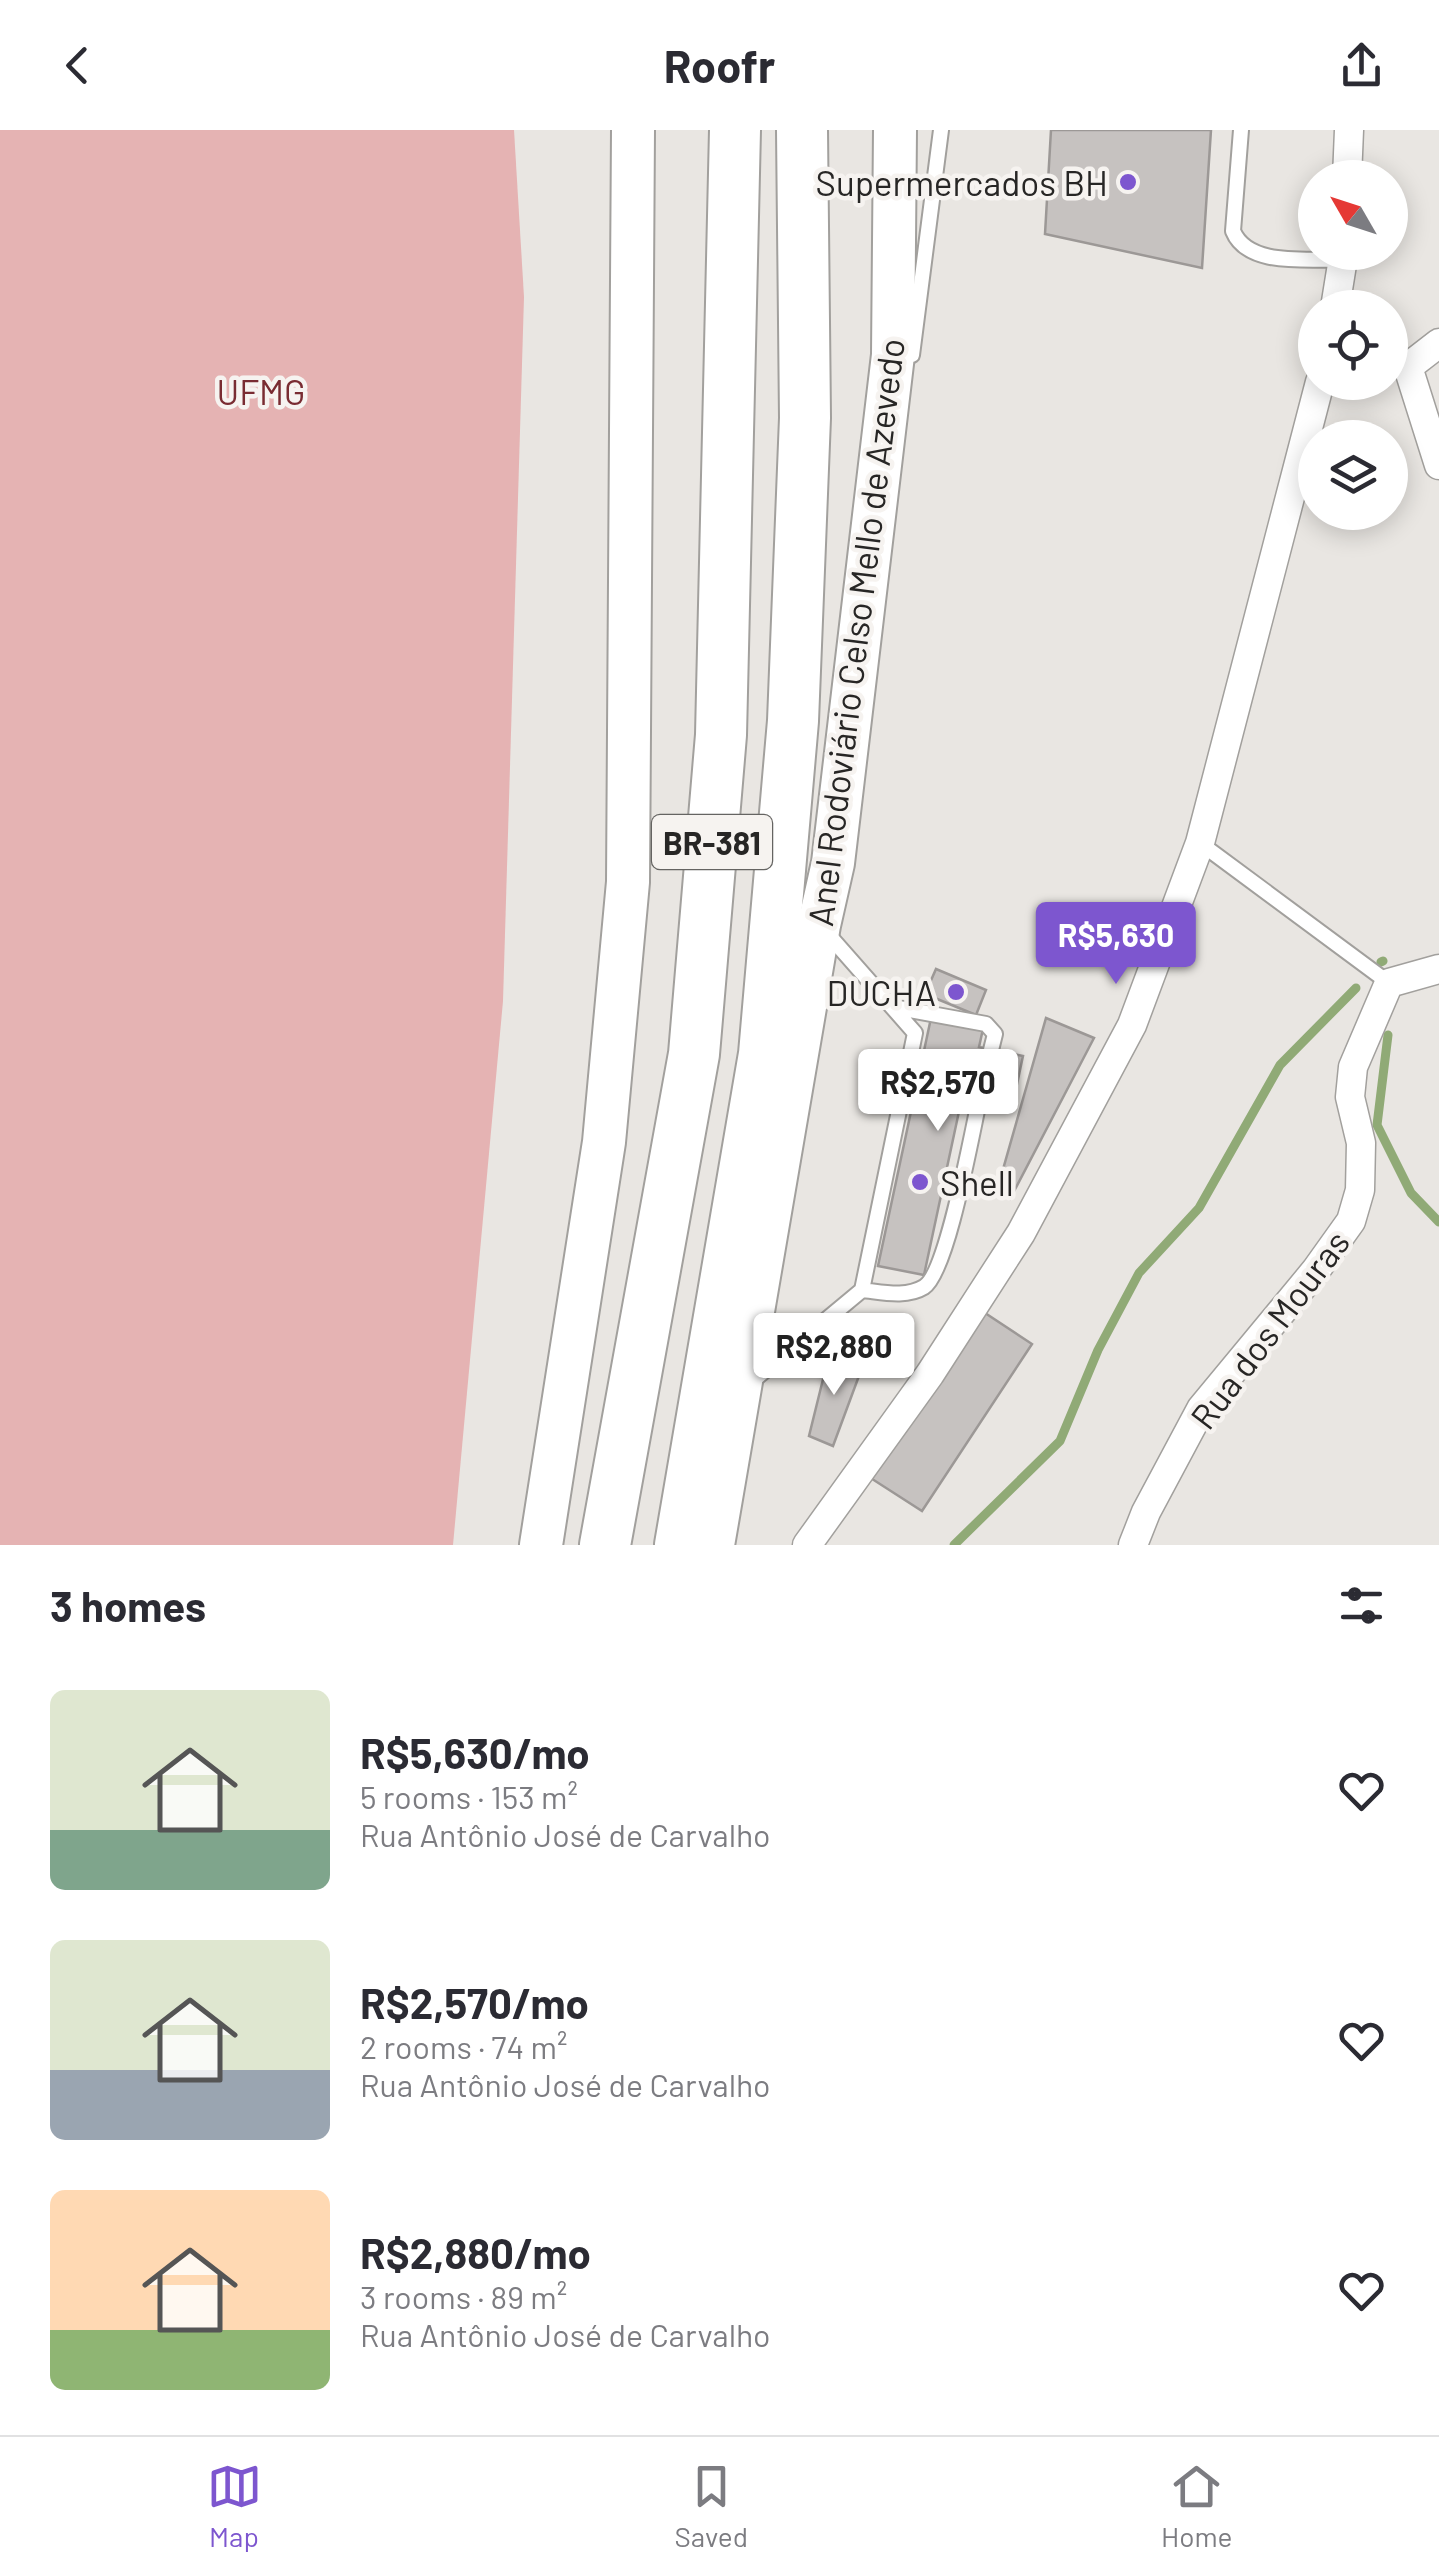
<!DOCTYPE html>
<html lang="en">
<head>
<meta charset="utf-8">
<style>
  body { margin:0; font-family:Barlow,sans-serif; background:#f2f2f3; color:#2b2b33; height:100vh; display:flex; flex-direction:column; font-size:38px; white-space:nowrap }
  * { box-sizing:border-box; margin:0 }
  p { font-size:32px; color:#7c7c81 }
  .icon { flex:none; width:55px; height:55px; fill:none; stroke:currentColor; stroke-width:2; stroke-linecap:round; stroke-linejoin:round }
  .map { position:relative; height:1415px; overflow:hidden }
  .side { display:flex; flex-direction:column; background:#fff; flex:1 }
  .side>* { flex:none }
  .needle { width:65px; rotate:309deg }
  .controls { position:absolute; left:1298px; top:30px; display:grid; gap:20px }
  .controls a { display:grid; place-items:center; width:110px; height:110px; border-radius:50%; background:#fff; box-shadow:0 5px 25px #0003; font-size:50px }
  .price { position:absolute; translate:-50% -85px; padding:0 22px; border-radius:10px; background:#fff; color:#222; font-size:32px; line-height:65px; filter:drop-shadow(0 2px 5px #0008) }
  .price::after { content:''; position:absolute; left:50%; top:60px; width:30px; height:22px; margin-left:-15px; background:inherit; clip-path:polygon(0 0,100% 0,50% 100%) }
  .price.current { background:#7d56cf; color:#fff }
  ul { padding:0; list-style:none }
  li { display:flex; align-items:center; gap:30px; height:250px; padding:0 50px }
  li span { display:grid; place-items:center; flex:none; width:280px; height:200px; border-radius:15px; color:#555 }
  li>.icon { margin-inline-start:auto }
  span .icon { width:120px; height:120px; fill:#fffc; stroke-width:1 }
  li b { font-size:42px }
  h2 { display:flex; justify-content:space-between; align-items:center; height:120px; padding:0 50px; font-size:42px }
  header { display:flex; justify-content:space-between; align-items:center; height:130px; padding:0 50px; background:#fff; font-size:45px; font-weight:700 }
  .dock { display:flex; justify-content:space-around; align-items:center; height:140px; border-top:2px solid #e1e1e2; background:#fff; font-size:28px; color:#7c7c81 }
  .dock a { display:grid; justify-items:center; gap:5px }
  .dock .current { color:#7d56cf }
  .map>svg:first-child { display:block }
</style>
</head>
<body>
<header><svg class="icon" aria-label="back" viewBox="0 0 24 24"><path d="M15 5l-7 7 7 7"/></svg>Roofr<svg class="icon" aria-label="share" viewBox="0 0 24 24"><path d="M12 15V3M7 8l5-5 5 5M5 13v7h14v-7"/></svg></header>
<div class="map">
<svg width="1439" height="1415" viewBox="0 0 1439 1415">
  <rect width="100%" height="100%" fill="#e9e6e2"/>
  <path fill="#e5b3b3" d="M0,0h514l10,167 -21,704 -50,544h-453z"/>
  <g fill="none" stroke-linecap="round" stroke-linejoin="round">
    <path stroke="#90aa76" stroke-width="9" d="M1381,832l2,-1
      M1388,905l-11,90 34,68 28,29
      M954,1415l106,-104 38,-91 41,-77 60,-65 81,-143 76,-77"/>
  </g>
  <path fill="#c6c2c0" stroke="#9c9896" stroke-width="2.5" d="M1051,0h160l-9,138 -157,-34z
    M936,839l50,21 -10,25 -51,-21z
    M931,888l52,11 -4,18 44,9 -9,42 -50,-10 -40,187 -46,-9z
    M1046,888l48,20 -84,161 -14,-5z
    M979,1179l53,35 -110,167 -53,-34z
    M829,1225l34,10 -30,81 -24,-10z"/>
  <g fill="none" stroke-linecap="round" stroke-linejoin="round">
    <g stroke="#a2a09d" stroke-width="18">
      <path id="service" d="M1241,0l-8,101c15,37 77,27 110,29
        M912,225l29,-225
        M1200,713l189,140
        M893,877l93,17 9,10 -4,16
        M862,1160c20,2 44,8 62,-3 24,-15 49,-161 57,-195
        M750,1253l112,-93 53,-257 -89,-101"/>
    </g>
    <g stroke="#a2a09d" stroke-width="31">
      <path id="minor" d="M1347,48l2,-48
        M1335,178l9,-56
        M1439,213l-31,24 31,98
        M807,1415l123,-171 91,-141 111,-208 68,-182 120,-461
        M1133,1415l13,-33 55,-103 115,-139 35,-49 9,-31 1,-47 -11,-46 3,-30 36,-84 50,-14"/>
    </g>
    <g stroke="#a2a09d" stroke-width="46">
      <path id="primary" d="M541,1415l63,-403 24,-260 5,-752
        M713,1415l106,-620 14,-62 60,-508 2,-225"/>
    </g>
    <g stroke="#a2a09d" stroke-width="54">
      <path id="motorway" d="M605,1415l89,-491 27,-319 14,-605
        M680,1415l84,-491 29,-333 12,-303 -3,-288"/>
    </g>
    <use href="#service" stroke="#fff" stroke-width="14"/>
    <use href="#minor" stroke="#fff" stroke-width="28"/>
    <use href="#primary" stroke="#fff" stroke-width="42"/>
    <use href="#motorway" stroke="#fff" stroke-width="50"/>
  </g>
  <g fill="#7d56cf" stroke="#f6f3f0" stroke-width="4">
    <circle cx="1128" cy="52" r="10"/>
    <circle cx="956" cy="862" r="10"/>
    <circle cx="920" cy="1052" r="10"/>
  </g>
  <g text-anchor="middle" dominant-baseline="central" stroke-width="9" stroke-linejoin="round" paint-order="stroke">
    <rect fill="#f6f3f0" stroke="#656462" stroke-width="2.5" x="652" y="685" width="120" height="54" rx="8"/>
    <g font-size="32" font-weight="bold" fill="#272625">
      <text x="712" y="712">BR-381</text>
    </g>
    <g font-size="35" fill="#272625" stroke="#f6f3f0" text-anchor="end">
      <text x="1108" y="52">Supermercados BH</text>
      <text x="936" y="862">DUCHA</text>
      <text x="940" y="1052" text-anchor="start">Shell</text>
    </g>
    <g font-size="35" fill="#792c32" stroke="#f6f3f0">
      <text x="261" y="261">UFMG</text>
    </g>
    <g font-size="35" fill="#272625" stroke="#f6f3f0">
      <text transform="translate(855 502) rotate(-83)">Anel Rodoviário Celso Mello de Azevedo</text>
      <text transform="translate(1269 1199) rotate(-53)">Rua dos Mouras</text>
    </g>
  </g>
</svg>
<div class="controls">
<a><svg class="needle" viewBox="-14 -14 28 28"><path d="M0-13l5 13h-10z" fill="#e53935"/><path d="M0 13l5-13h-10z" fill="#7c7c81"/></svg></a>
<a><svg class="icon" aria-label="locate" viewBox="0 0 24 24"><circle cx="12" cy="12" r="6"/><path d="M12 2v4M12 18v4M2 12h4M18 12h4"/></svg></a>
<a><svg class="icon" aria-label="layers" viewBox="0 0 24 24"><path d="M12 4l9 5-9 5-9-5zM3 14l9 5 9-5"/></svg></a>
</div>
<b class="price current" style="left:1116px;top:857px">R$5,630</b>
<b class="price" style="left:938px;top:1004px">R$2,570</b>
<b class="price" style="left:834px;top:1268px">R$2,880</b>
</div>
<section class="side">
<h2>3 homes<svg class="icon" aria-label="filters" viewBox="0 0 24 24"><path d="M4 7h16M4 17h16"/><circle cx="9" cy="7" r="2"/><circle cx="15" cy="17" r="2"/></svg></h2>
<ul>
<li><span style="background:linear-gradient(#dfe7d0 70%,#7fa58c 0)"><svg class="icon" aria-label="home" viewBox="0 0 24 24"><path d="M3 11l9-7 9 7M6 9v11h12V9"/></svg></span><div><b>R$5,630/mo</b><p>5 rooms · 153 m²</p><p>Rua Antônio José de Carvalho</p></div><svg class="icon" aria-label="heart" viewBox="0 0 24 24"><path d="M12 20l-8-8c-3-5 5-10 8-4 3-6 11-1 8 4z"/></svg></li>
<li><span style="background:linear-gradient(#dfe7d0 65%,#9aa5b1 0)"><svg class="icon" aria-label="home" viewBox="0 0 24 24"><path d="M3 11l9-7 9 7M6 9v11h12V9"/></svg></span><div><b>R$2,570/mo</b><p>2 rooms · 74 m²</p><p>Rua Antônio José de Carvalho</p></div><svg class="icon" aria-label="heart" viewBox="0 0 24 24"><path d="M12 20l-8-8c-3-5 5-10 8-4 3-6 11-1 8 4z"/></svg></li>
<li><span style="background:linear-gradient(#ffd9b3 70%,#8fb573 0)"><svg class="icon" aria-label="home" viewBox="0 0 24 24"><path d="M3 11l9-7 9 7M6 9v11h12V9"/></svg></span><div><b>R$2,880/mo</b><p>3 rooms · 89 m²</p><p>Rua Antônio José de Carvalho</p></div><svg class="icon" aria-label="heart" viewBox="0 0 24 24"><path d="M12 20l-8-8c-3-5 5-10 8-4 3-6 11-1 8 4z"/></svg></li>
</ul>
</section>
<nav class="dock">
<a class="current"><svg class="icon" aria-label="map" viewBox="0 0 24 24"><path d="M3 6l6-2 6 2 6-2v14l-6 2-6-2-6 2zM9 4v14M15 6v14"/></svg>Map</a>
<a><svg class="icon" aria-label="saved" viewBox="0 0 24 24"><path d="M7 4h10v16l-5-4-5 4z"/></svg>Saved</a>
<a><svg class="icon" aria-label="home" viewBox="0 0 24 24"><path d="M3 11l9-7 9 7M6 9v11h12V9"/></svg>Home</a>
</nav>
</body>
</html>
